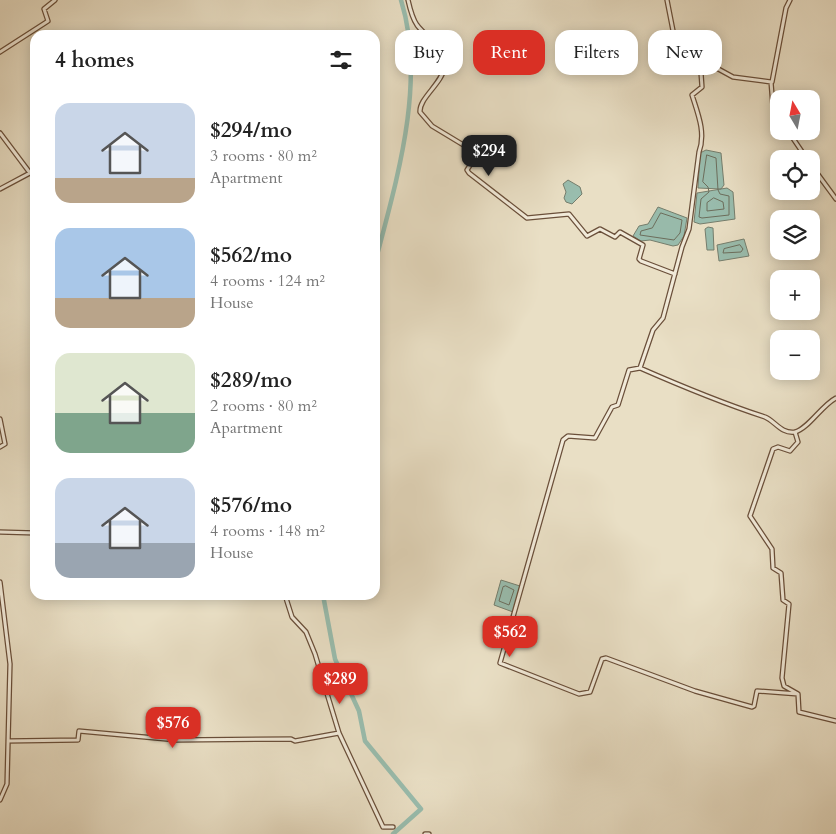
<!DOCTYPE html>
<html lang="en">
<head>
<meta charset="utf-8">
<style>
  body { margin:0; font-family:Cardo,serif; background:#f2f2f2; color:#222; height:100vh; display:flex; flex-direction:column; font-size:19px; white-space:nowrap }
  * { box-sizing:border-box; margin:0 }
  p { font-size:16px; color:#767676 }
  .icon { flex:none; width:28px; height:28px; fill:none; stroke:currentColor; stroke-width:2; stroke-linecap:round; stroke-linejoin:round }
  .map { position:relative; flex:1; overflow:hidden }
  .details { position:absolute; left:30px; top:30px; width:350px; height:570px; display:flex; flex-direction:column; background:#fff; border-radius:15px; box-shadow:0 2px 12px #0003 }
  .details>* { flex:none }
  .top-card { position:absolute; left:395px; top:30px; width:365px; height:45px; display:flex; gap:10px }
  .needle { width:32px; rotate:350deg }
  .fabs { position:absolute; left:770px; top:90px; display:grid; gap:10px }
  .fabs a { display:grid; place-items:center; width:50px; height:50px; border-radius:10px; background:#fff; box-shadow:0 2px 12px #0003; font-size:25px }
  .price { position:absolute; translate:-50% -42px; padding:0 11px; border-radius:10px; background:#d93025; color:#fff; font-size:16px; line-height:32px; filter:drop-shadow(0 1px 2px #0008) }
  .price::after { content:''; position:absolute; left:50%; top:30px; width:15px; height:11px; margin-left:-8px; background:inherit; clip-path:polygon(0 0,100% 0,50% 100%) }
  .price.active { background:#222; color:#fff }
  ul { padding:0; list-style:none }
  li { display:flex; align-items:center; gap:15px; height:125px; padding:0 25px }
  li span { display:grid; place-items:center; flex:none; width:140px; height:100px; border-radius:15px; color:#555 }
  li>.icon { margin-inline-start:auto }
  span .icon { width:60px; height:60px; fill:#fffc; stroke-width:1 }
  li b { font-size:21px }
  h2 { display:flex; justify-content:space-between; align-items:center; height:60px; padding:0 25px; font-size:21px }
  .tag { padding:0 18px; border-radius:15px; background:#fff; box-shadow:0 2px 12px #0003; font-size:18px; line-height:45px }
  .tag.active { background:#d93025; color:#fff }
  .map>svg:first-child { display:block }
</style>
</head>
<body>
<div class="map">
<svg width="836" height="834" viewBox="0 0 836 834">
  <rect width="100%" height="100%" fill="#e9dfc5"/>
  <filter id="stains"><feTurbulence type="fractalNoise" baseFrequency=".004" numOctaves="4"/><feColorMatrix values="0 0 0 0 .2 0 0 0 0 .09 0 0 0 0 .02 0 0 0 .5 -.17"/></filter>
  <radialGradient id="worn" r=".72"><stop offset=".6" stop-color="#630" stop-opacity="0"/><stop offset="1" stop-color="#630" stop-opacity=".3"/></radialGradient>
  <path fill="#99bdae" stroke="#757e6d" d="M706,150l15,3 3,32 -3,4 -23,-1 2,-35z
    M568,180l12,7 2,7 -10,10 -6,-2 -2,-4 2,-6 -3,-8z
    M727,188l6,4 2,27 -35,5 -6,-2 3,-29z
    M658,207l29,11 -3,18 -6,9 -5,1 -23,-6 -9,1 -8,-5 6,-10 9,-2z
    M708,227l5,1 1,22h-7l-2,-21z
    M744,239l5,17 -30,5 -2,-16z
    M501,580l19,6 -7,26 -19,-7z"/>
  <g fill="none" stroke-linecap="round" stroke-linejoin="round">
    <path stroke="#6c6e5d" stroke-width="1" d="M707,155l9,3 2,32 2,4 9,2v19l-27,3 -3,-1 2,-18 8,-7 -1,-5 -5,-5z
      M714,198l9,4 1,7 -17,2v-8z
      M661,213l21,7 -2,13 -6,7 -34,-5 1,-4 11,-3z
      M740,245l3,4 -2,3 -18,1 1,-4z
      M506,586l8,4 -5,15 -10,-4 4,-14z"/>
    <path stroke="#99bdae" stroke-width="4.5" d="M375,263c21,-81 52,-180 26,-263
      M323,595l12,64 24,52 6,30 56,68 -28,25"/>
    <g stroke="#6a4f3a" stroke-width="5.5">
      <path id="street" d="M408,0c2,9 4,18 9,25 9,12 30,25 28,41 -3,18 -26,32 -25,46l12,14 43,26 1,4 -9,14 2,3 58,45 42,-4 18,22 13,-7 15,8 5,-5 23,13 -4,14 2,2 34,13
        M0,52l45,-29 3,-2 -4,-12 11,-9
        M700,59l33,18 38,5 2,25 6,9
        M772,82l14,-74 4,-8
        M788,131l19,28
        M0,133l30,40 -30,16
        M811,165l25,34
        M640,368l13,-38 10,-12 19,-71 7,-18 10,-77c7,-19 -1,-38 -7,-57l10,-8 -2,-28 -19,-2 -4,-6 -10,-51
        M0,419l5,25 -5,3
        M795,432l3,10 -8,9 -12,-4 -5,2 -23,67 22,33 1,19 8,5 2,27 6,4 -7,74 2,8 14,8 1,18 37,9
        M0,532l35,1
        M0,582l10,82 -3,120 -7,16
        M285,595l7,22 14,15 9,22 24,79 44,94h10
        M798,694l-41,-3 -3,15 -2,1 -57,-16 -89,-33 -4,1 -12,33 -11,2 -79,-31 63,-223 5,-4 27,2 17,-31 6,-2 11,-35 11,-2c41,18 82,35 125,49 10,4 16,17 30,15 13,-3 27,-27 41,-34
        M8,741l70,-1 1,-9 98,9 114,-1 4,2 44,-8
        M425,834h4"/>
    </g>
    <use href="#street" stroke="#f1ead9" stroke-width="3"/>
  </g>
  <rect width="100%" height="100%" filter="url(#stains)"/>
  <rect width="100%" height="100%" fill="url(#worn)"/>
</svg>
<div class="fabs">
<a><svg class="needle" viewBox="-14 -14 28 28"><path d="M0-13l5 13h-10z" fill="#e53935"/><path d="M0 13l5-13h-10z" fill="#767676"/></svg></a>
<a><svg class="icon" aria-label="locate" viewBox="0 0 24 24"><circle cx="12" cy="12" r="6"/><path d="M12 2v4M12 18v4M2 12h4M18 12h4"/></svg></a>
<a><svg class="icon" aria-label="layers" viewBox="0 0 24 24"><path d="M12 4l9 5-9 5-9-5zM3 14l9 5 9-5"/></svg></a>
<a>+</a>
<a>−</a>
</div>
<b class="price active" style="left:489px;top:177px">$294</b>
<b class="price" style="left:510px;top:658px">$562</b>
<b class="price" style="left:340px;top:705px">$289</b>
<b class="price" style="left:173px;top:749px">$576</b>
<div class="top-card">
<a class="tag">Buy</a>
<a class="tag active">Rent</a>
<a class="tag">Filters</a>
<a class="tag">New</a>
</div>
<section class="details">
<h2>4 homes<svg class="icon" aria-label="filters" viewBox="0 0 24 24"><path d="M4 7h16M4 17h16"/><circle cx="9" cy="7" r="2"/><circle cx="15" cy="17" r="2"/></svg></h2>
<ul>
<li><span style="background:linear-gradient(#c9d6e8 75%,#b9a48a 0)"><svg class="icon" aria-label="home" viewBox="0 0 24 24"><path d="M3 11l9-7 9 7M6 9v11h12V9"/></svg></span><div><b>$294/mo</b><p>3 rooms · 80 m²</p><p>Apartment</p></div></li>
<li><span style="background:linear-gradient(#a9c7e8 70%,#b9a48a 0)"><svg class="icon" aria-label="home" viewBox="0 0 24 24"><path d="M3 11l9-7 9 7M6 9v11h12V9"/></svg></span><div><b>$562/mo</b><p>4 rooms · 124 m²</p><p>House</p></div></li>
<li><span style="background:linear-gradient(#dfe7d0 60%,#7fa58c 0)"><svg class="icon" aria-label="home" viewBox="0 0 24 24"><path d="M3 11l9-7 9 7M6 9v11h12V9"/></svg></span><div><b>$289/mo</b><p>2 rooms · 80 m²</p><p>Apartment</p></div></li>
<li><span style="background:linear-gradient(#c9d6e8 65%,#9aa5b1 0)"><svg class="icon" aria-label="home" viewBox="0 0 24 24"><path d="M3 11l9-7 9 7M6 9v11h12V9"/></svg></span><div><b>$576/mo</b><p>4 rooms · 148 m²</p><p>House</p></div></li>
</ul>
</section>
</div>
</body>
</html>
